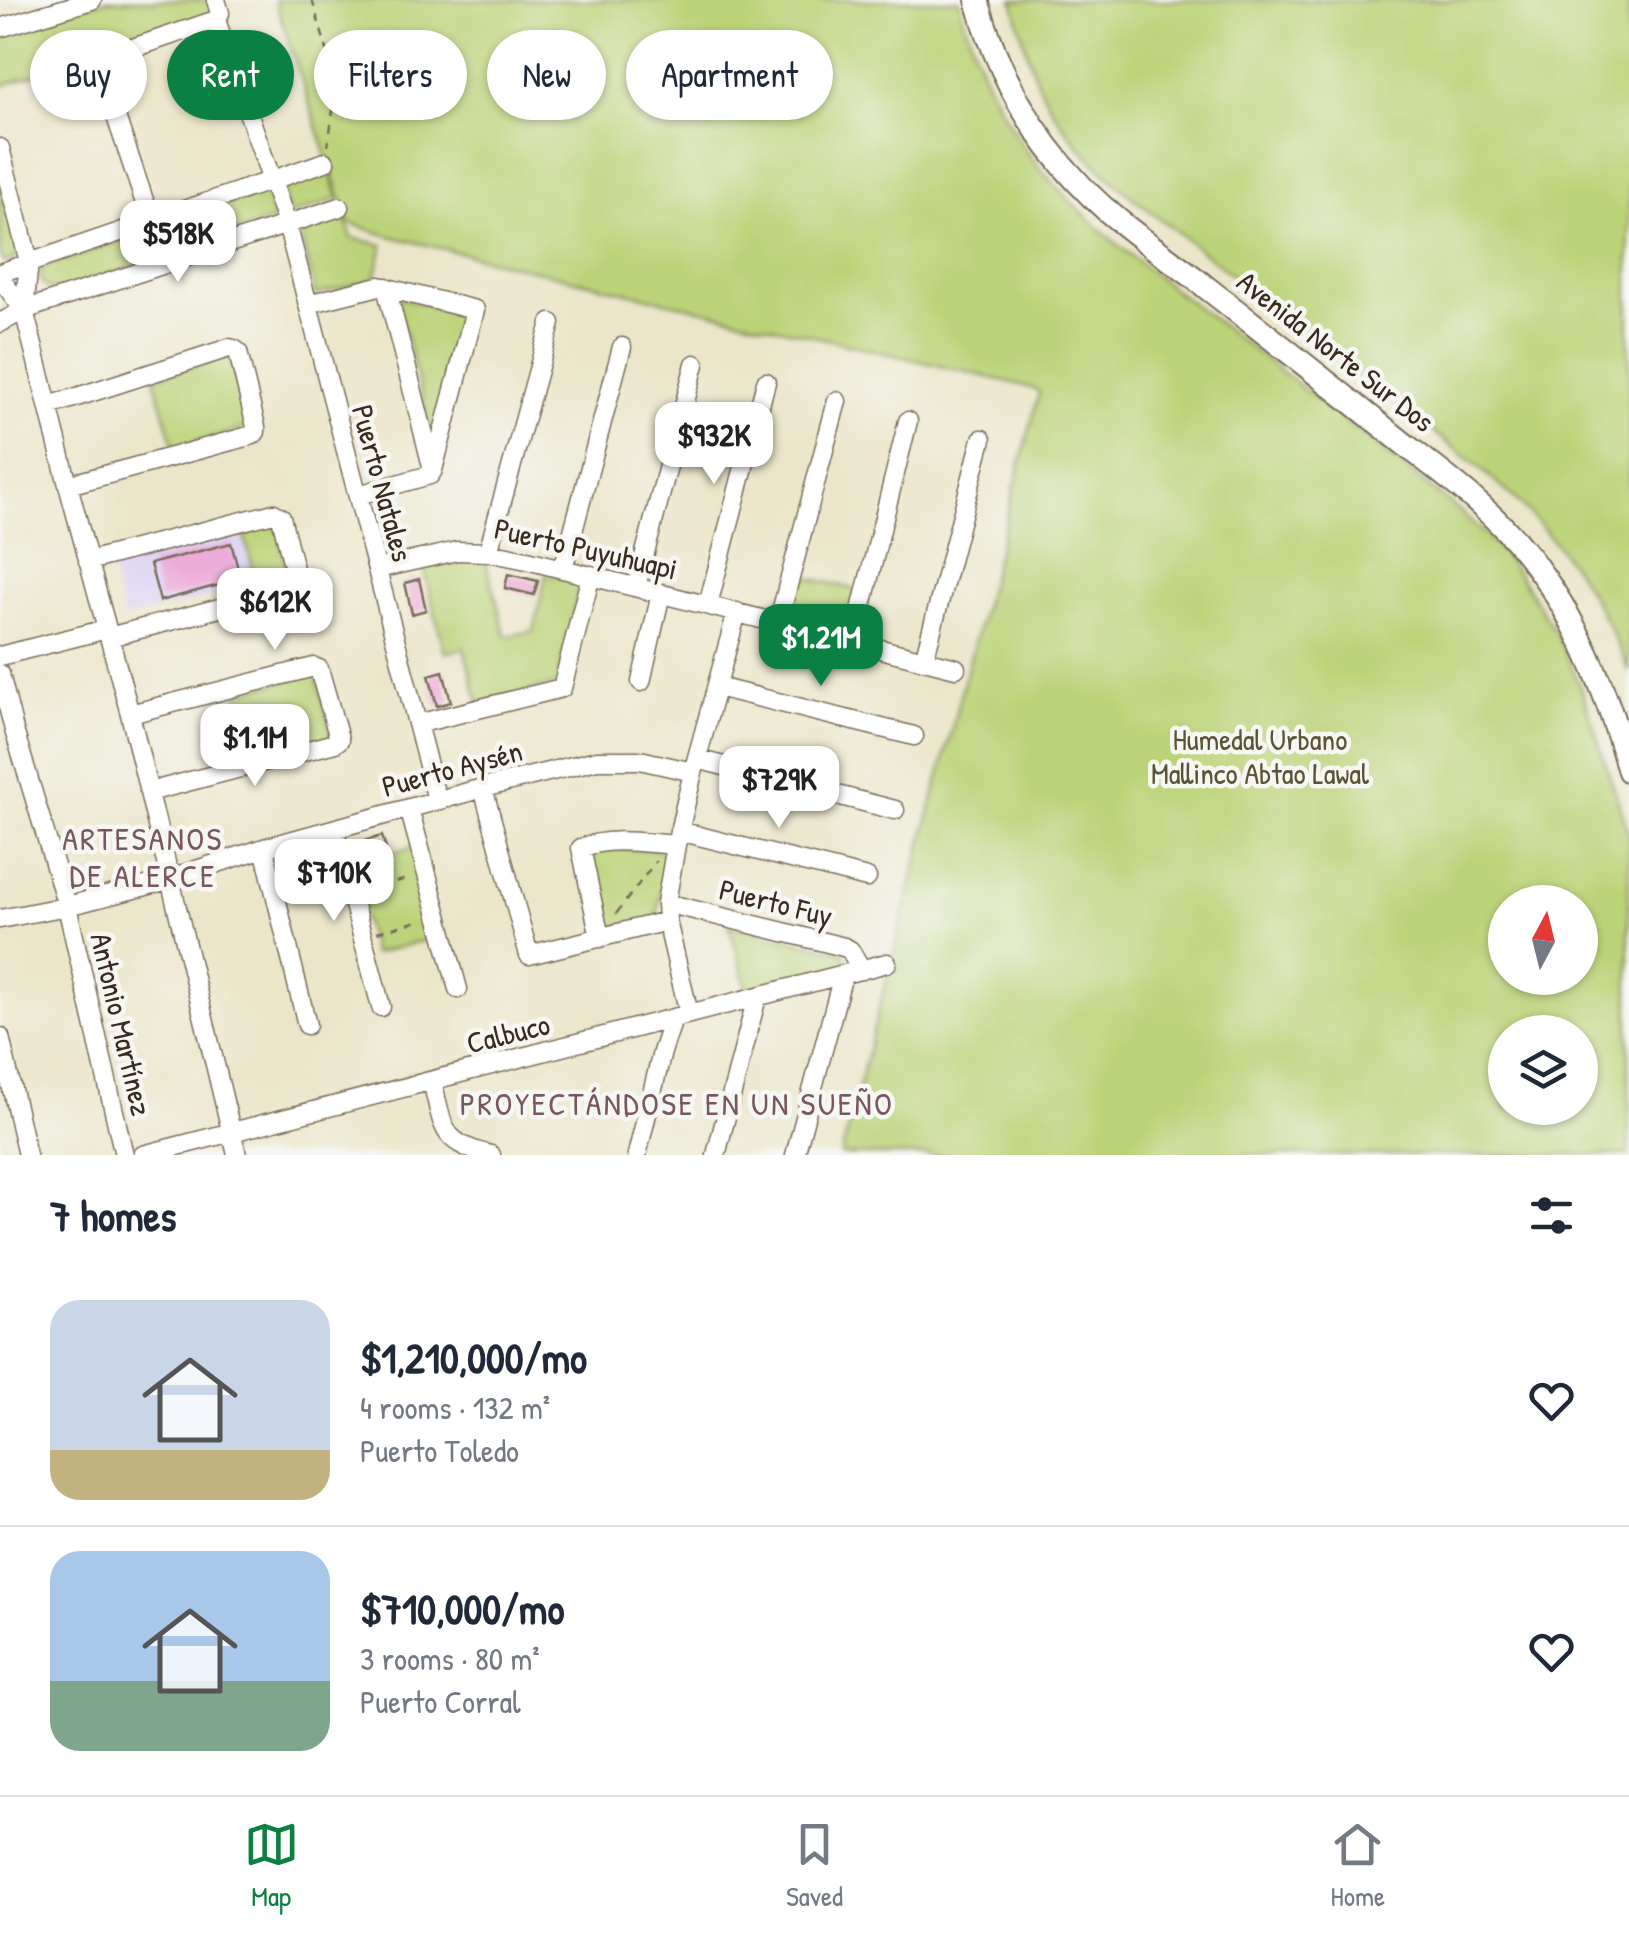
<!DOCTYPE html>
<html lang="en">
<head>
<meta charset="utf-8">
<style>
  body { margin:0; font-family:"Patrick Hand",sans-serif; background:#f2f2f3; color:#1f2937; height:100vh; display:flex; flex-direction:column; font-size:38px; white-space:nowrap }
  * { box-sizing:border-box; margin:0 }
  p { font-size:32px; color:#747a83 }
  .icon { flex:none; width:55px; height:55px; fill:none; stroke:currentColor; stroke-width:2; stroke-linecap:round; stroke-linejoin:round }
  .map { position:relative; height:1155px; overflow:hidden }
  .side { display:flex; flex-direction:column; background:#fff; flex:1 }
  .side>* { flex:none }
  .guide { position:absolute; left:30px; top:30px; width:1000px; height:90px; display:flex; gap:20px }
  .needle { width:65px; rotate:7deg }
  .tools { position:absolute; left:1488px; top:885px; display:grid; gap:20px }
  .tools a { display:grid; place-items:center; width:110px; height:110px; border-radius:50%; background:#fff; box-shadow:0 2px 8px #0004; font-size:50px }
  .price { position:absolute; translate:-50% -85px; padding:0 22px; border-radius:20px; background:#fff; color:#222; font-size:32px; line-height:65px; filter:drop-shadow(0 2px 5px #0008) }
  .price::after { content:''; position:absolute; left:50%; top:60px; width:30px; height:22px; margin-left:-15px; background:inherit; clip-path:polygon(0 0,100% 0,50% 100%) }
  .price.on { background:#0b8043; color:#fff }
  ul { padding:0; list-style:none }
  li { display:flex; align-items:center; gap:30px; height:250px; padding:0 50px }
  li+li { border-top:2px solid #e0e1e3 }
  li span { display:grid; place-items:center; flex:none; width:280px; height:200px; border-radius:30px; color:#555 }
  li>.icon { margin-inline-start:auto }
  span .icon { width:120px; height:120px; fill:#fffc; stroke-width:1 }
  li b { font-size:42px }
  h2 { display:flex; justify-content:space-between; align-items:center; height:120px; padding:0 50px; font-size:42px }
  .chip { padding:0 35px; border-radius:45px; background:#fff; box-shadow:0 2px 8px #0004; font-size:35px; line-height:90px }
  .chip.on { background:#0b8043; color:#fff }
  .tab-bar { display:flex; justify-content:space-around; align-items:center; height:140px; border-top:2px solid #e0e1e3; background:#fff; font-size:28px; color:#747a83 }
  .tab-bar a { display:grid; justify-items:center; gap:5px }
  .tab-bar .on { color:#0b8043 }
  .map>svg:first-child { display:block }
</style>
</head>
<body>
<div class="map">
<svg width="1629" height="1155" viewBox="0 0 1629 1155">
  <rect width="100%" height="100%" fill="#f6f6f2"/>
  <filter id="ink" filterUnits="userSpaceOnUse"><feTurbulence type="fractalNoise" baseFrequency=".01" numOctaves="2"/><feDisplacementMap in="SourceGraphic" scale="20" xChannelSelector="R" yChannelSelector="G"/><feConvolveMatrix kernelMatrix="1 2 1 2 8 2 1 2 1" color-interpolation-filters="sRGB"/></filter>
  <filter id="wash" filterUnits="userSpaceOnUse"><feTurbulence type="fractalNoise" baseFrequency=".0048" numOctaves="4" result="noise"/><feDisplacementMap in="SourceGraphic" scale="40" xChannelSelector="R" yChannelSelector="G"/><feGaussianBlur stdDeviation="2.25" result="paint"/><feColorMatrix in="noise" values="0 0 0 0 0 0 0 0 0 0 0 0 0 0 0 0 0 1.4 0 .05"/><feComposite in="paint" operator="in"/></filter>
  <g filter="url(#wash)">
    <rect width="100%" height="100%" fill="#ebe6c9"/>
    <path fill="#dfd5f5" d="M242,533l13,52 -131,34 -13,-52z"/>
    <path fill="#bbd378" stroke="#7b7e4b" stroke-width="2.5" fill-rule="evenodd" d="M105,0h108v17l-213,69v-55z
      M275,0h684c15,62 45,127 87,175 57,65 129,115 197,167 72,56 144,112 216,168l39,37 31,43 27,44 24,51 49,150v320h-788l198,-762 -4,-4 -18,-5 -628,-148 -40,-13zM1505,902h75v76h-75zM1505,1032h75v76h-75z
      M1013,0h616v671c-24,-60 -57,-112 -101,-159 -16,-18 -36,-32 -53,-48l-343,-267c-35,-30 -69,-64 -91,-107 -13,-27 -20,-61 -28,-90z
      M329,170l9,29 -48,16 -9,-29z
      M0,183l19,70 -4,6 -9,3 -6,-4z
      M265,191l9,29 -215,71c-14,-1 -24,-11 -16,-24z
      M344,214l8,24 31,7 -8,34 -59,16 -14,-54c1,-20 25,-22 42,-27z
      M396,297l72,18 -35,125z
      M230,355l21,72 -76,22 -21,-71z
      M276,521l15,61 -32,11 -17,-67z
      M466,557l19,2 21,77 28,-5 12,-57 31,7 3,2 -23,101 -78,20 -15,-56 -19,5 -22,-86z
      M798,575l59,15 -8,35 -59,-13 -1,-4z
      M315,673l17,64 -78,21 -17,-65z
      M414,847l24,90 -65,17 -24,-90z
      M595,847l69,4 1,9 -7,53 -3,5 -50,12 -17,-80z
      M729,925l115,27 3,10 -2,3 -97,26z"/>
    <g id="blocks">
      <path fill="#edabd9" d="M231,543l10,36 -81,22 -10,-37z
        M508,574l30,7 -4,14 -29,-7z
        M419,579l7,31 -14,4 -7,-31z
        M443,671l8,31 -14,4 -8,-31z
        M382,836l4,13 -26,7 -3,-13z"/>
    </g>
  </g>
  <g filter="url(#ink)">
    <use href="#blocks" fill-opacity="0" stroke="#796c5a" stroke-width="2.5"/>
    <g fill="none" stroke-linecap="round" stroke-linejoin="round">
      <g stroke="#796c5a" stroke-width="21">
        <path id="minor" d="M216,0l4,13 -4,7 71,204 150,576
          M0,28l92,-28
          M0,148l29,114 -5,48 44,175 62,229 107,441
          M151,221l-54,-161 119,-40
          M0,273l325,-111
          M0,278l24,32
          M386,287l47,183
          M308,304l71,-18 96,24 -42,160 -3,5 -72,20
          M0,323l24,-13 316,-103
          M49,406l180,-58 5,1 4,3 18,75v5l-3,3 -185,50
          M488,552l63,-229
          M88,561l186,-48 7,4 16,64 -5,8 -183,48
          M377,569l80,-18 31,1 39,8 429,108
          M563,569l59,-222
          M636,587l59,-223
          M708,605l58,-223
          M778,623l59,-222
          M853,642l55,-221
          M0,656l107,-27
          M924,660l58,-221
          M0,674l14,56 53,176 57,249
          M641,682l20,-89
          M717,687l197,49
          M130,714l184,-47 5,2 19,66 1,5 -4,3 -186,49
          M417,724l145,-36 29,-113
          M697,759l198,51
          M483,788l46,167 138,-34
          M409,808l49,181
          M334,829l47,178
          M679,831l188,47
          M264,848l43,177
          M666,903l178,44 6,3 12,20
          M0,919l67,-13 83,-21 114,-37 219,-60 114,-28h43l53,12
          M600,938l-19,-90c30,-12 63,-5 95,-3
          M689,1014l-22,-93 -1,-18 10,-58 17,-73 44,-160
          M0,1037l27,118
          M432,1081c12,46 7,62 59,74
          M143,1155l744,-192
          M637,1155l25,-103 11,-33
          M716,1155l41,-158
          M795,1155l48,-180"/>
      </g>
      <g stroke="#796c5a" stroke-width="26">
        <path id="major" d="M977,0c25,89 73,166 146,224 27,22 57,42 84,64 66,51 131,103 196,155 44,34 89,67 124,111 52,66 79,136 102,217"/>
      </g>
      <path stroke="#796c5a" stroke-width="2.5" stroke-dasharray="8 8" stroke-linecap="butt" d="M312,0l25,83 -9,63
        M365,890l46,-12
        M616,914l40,-53
        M377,932l45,-12"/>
      <use href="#minor" stroke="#fff" stroke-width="18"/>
      <use href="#major" stroke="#fff" stroke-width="22"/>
    </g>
  </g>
  <g text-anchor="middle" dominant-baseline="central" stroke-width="9" stroke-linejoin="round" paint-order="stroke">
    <g font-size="30" fill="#3b2a1e" stroke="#f6f6f2">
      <text transform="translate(1336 351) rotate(38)">Avenida Norte Sur Dos</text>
      <text transform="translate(383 483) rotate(75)">Puerto Natales</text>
      <text transform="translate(586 548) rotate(13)">Puerto Puyuhuapi</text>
      <text transform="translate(452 768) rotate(-15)">Puerto Aysén</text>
      <text transform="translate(776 902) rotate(14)">Puerto Fuy</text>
      <text transform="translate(122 1024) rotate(77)">Antonio Martínez</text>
      <text transform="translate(508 1033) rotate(-14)">Calbuco</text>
    </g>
    <g font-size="30" fill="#5b5434" stroke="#f6f6f2">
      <text x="1260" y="739">Humedal Urbano<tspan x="1260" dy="34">Mallinco Abtao Lawal</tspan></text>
    </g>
    <g font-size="32" letter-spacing="2.5" fill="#79575f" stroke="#f6f6f2">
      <text x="143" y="838">ARTESANOS<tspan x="143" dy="37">DE ALERCE</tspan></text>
      <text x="677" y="1103">PROYECTÁNDOSE EN UN SUEÑO</text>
    </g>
  </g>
</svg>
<div class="tools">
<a><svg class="needle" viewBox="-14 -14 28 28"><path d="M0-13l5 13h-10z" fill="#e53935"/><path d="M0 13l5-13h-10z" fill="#747a83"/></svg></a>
<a><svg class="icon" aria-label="layers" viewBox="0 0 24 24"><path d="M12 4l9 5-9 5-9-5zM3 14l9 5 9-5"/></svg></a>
</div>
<b class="price" style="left:178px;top:285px">$518K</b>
<b class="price" style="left:714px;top:487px">$932K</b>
<b class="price" style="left:275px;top:653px">$612K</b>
<b class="price on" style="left:821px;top:689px">$1.21M</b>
<b class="price" style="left:255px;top:789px">$1.1M</b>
<b class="price" style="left:779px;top:831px">$729K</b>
<b class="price" style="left:334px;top:924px">$710K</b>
<div class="guide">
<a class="chip">Buy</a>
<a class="chip on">Rent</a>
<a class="chip">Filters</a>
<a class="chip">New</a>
<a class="chip">Apartment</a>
</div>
</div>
<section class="side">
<h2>7 homes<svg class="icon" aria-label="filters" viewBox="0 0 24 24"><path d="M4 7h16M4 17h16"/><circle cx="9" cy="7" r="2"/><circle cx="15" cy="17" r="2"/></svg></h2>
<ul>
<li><span style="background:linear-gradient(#c9d6e8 75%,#c2b280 0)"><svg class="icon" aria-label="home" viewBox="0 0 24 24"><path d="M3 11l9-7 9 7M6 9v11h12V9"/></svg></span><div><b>$1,210,000/mo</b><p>4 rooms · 132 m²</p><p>Puerto Toledo</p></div><svg class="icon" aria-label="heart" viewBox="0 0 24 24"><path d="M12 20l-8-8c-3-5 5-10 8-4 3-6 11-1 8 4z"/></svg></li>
<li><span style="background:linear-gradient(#a9c7e8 65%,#7fa58c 0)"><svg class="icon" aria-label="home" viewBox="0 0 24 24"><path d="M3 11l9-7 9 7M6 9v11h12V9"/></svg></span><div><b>$710,000/mo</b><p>3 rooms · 80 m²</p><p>Puerto Corral</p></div><svg class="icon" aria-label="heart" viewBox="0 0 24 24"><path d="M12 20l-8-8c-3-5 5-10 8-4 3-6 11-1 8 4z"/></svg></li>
</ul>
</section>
<nav class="tab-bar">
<a class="on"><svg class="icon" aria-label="map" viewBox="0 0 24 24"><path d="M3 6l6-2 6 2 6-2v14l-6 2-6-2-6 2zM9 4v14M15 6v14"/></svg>Map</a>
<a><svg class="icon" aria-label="saved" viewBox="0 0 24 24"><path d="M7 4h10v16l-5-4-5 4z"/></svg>Saved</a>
<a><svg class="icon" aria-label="home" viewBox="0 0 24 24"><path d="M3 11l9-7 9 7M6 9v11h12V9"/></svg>Home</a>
</nav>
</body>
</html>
